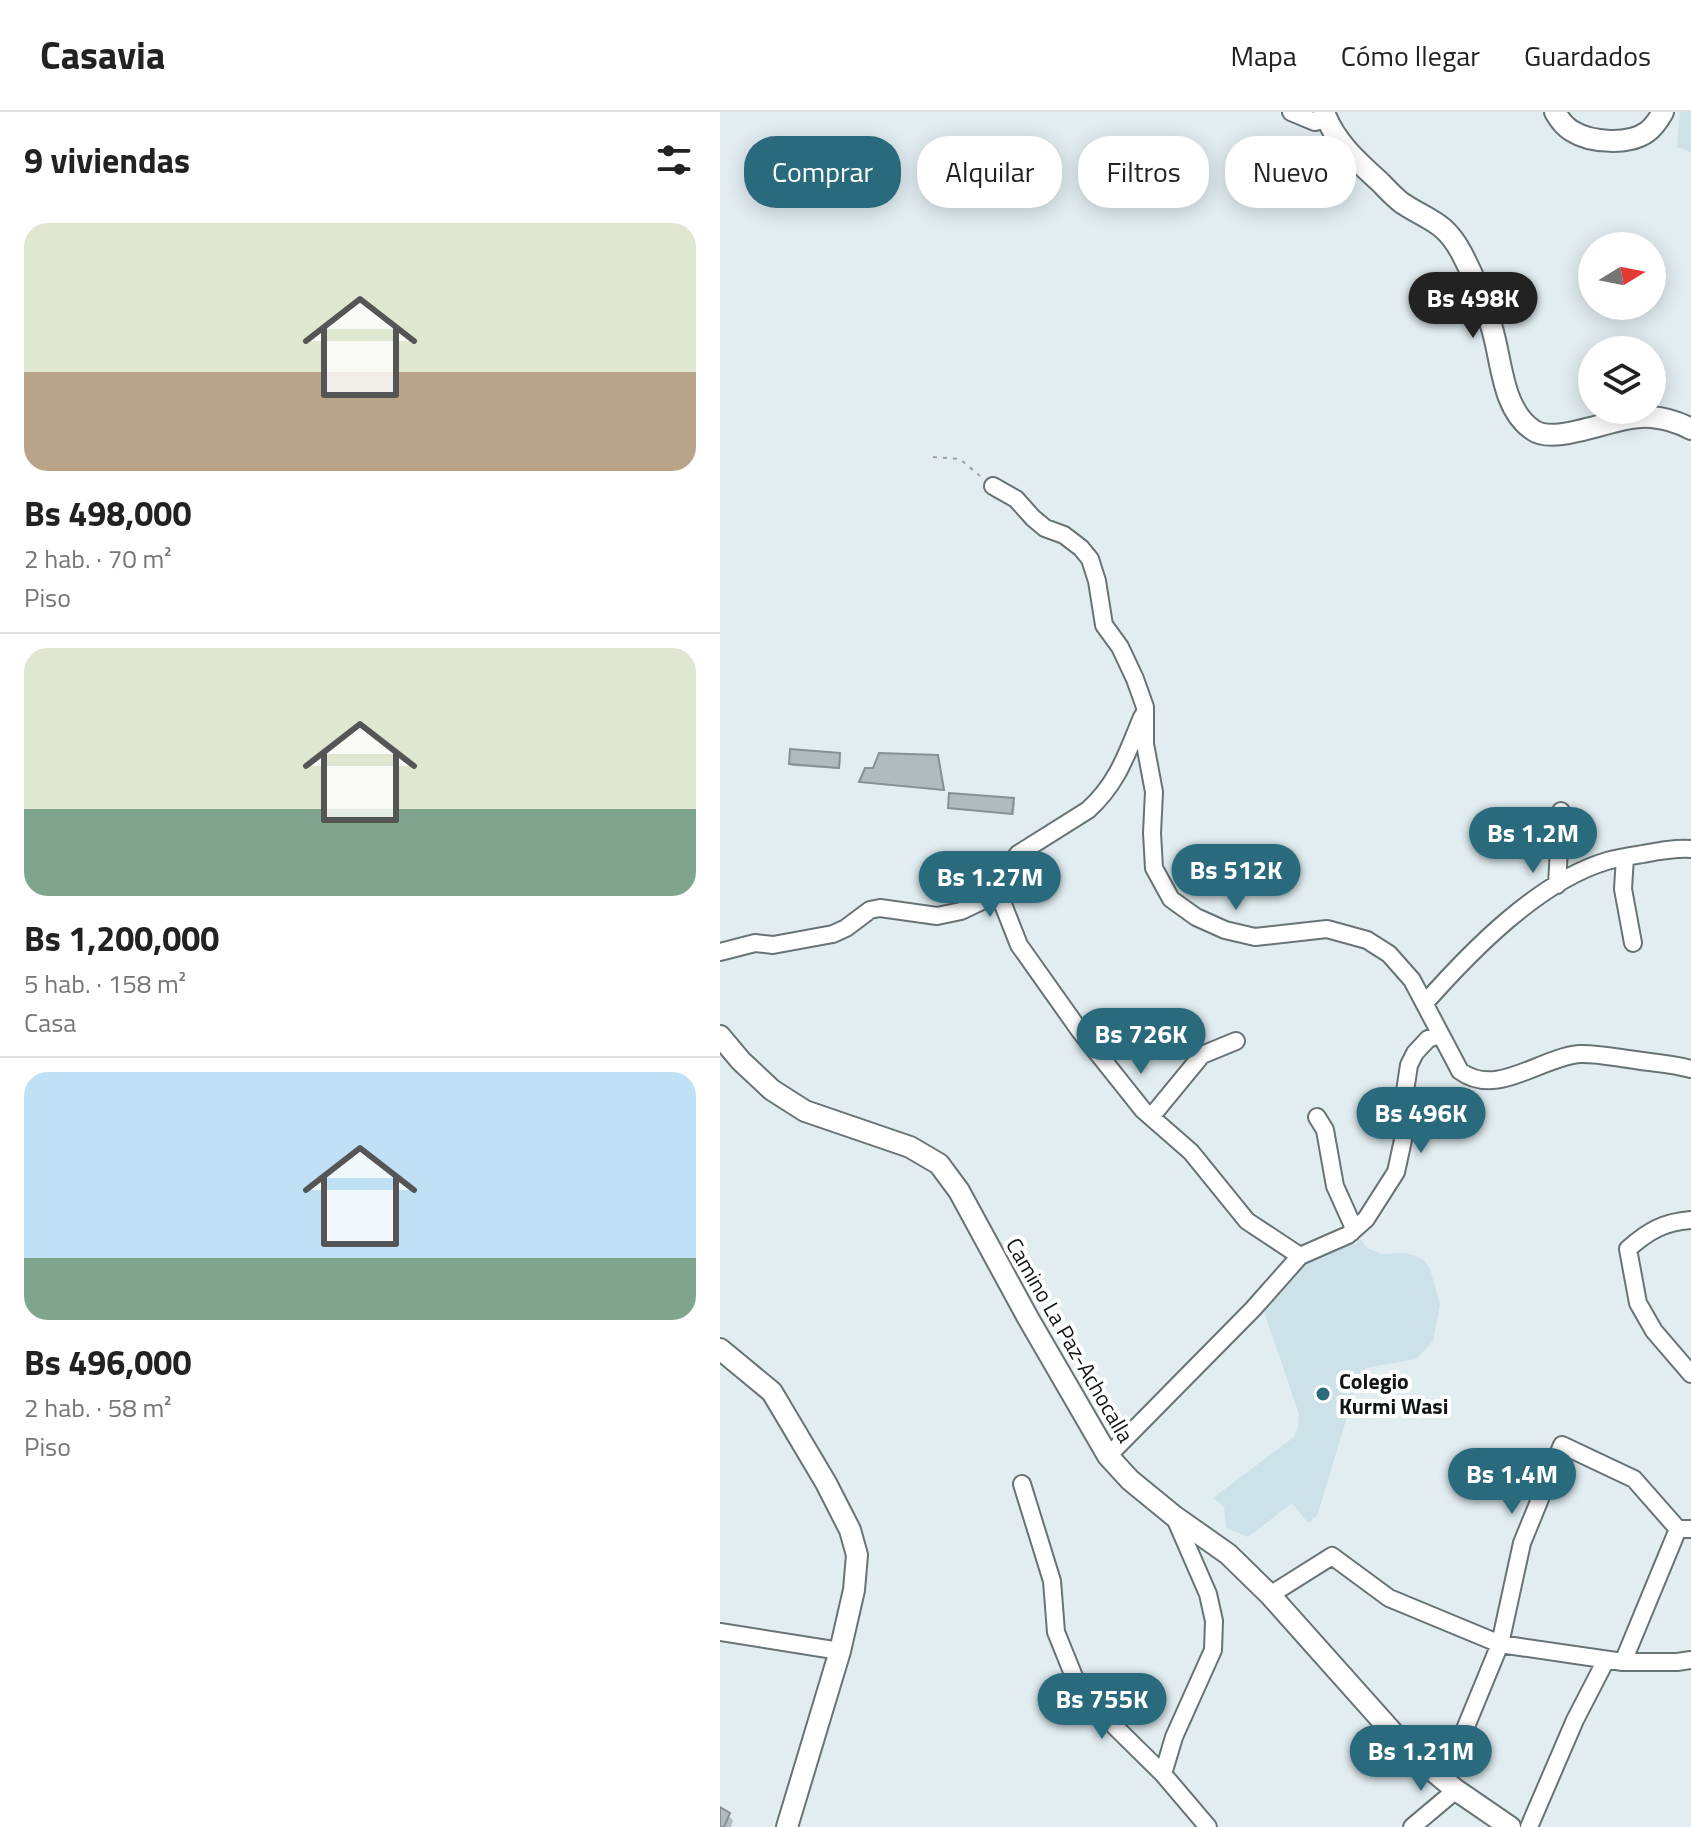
<!DOCTYPE html>
<html lang="es">
<head>
<meta charset="utf-8">
<style>
  body { margin:0; font-family:"Titillium Web",sans-serif; background:#f6f6f6; color:#222; height:100vh; display:flex; flex-direction:column; font-size:30px; white-space:nowrap }
  * { box-sizing:border-box; margin:0 }
  p { font-size:26px; color:#767676 }
  .icon { flex:none; width:44px; height:44px; fill:none; stroke:currentColor; stroke-width:2; stroke-linecap:round; stroke-linejoin:round }
  .map { position:relative; flex:1; overflow:hidden }
  .drawer { display:flex; flex-direction:column; background:#fff; width:720px }
  .drawer>* { flex:none }
  .guide { position:absolute; left:24px; top:24px; width:760px; height:72px; display:flex; gap:16px }
  .needle { width:52px; rotate:80deg }
  .controls { position:absolute; left:858px; top:120px; display:grid; gap:16px }
  .controls a { display:grid; place-items:center; width:88px; height:88px; border-radius:50%; background:#fff; box-shadow:0 4px 20px #0003; font-size:40px }
  .price { position:absolute; translate:-50% -68px; padding:0 18px; border-radius:28px; background:#296b7d; color:#fff; font-size:26px; line-height:52px; filter:drop-shadow(0 2px 4px #0008) }
  .price::after { content:''; position:absolute; left:50%; top:48px; width:24px; height:18px; margin-left:-12px; background:inherit; clip-path:polygon(0 0,100% 0,50% 100%) }
  .price.selected { background:#222; color:#fff }
  ul { padding:0; list-style:none }
  li { display:grid; align-content:center; gap:16px; height:424px; padding:0 24px }
  li+li { border-top:2px solid #e0e0e0 }
  li span { display:grid; place-items:center; height:248px; border-radius:24px; color:#555 }
  li>.icon { margin-inline-start:auto }
  span .icon { width:144px; height:144px; fill:#fffc; stroke-width:1 }
  li b { font-size:34px }
  h2 { display:flex; justify-content:space-between; align-items:center; height:96px; padding:0 24px; font-size:34px }
  .pill { padding:0 28px; border-radius:32px; background:#fff; box-shadow:0 4px 20px #0003; font-size:28px; line-height:72px }
  .pill.selected { background:#296b7d; color:#fff }
  header { display:flex; align-items:center; gap:48px; box-sizing:border-box; height:112px; padding:0 40px; background:#fff; border-bottom:2px solid #e0e0e0 }
  header strong { font-size:38px }
  nav { display:flex; gap:44px; margin-inline-start:auto; font-size:28px }
  main { display:flex; flex:1; min-height:0 }
  .map>svg:first-child { display:block }
</style>
</head>
<body>
<header>
<strong>Casavia</strong>
<nav><a>Mapa</a><a>Cómo llegar</a><a>Guardados</a></nav>
</header>
<main>
<section class="drawer">
<h2>9 viviendas<svg class="icon" aria-label="filters" viewBox="0 0 24 24"><path d="M4 7h16M4 17h16"/><circle cx="9" cy="7" r="2"/><circle cx="15" cy="17" r="2"/></svg></h2>
<ul>
<li><span style="background:linear-gradient(#dfe7d0 60%,#b9a48a 0)"><svg class="icon" aria-label="home" viewBox="0 0 24 24"><path d="M3 11l9-7 9 7M6 9v11h12V9"/></svg></span><div><b>Bs 498,000</b><p>2 hab. · 70 m²</p><p>Piso</p></div></li>
<li><span style="background:linear-gradient(#dfe7d0 65%,#7fa58c 0)"><svg class="icon" aria-label="home" viewBox="0 0 24 24"><path d="M3 11l9-7 9 7M6 9v11h12V9"/></svg></span><div><b>Bs 1,200,000</b><p>5 hab. · 158 m²</p><p>Casa</p></div></li>
<li><span style="background:linear-gradient(#bfe0f5 75%,#7fa58c 0)"><svg class="icon" aria-label="home" viewBox="0 0 24 24"><path d="M3 11l9-7 9 7M6 9v11h12V9"/></svg></span><div><b>Bs 496,000</b><p>2 hab. · 58 m²</p><p>Piso</p></div></li>
</ul>
</section>
<div class="map">
<svg width="971" height="1715" viewBox="0 0 971 1715">
  <rect width="100%" height="100%" fill="#e1edf1"/>
  <path fill="#cde1e8" d="M960,0h11v40l-14,-5z
    M641,1127l5,8 15,7 25,-1 10,3 8,4 6,9 10,35 -7,37 -17,18 -50,9 -6,6 -43,142 -9,7 -16,-20 -44,34 -22,-9 -2,-22 -11,-8 81,-61 4,-10 1,-13 -37,-108 41,-44 45,-22 7,5z"/>
  <path fill="#0003" d="M119,643l2,2 -1,12 -47,-3 -2,-2z
    M217,645l2,3 6,31 -82,-8 -1,-2z
    M293,688l2,2 -1,13 -62,-6 -2,-2z
    M0,1697l13,11 -2,7h-11z"/>
  <path fill="#afbbbf" stroke="#869194" stroke-width="2" d="M70,637l50,4 -1,15 -50,-4z
    M159,641l59,2 6,35 -85,-8 6,-14h8z
    M229,681l65,5 -2,16 -64,-6z
    M0,1695l10,6 -6,14h-4z"/>
  <g fill="none" stroke-linecap="round" stroke-linejoin="round">
    <g stroke="#687376" stroke-width="20">
      <path id="minor" d="M571,0l24,10 12,-3
        M273,374l23,13 17,19 12,10 19,7 17,13 9,11 7,22 7,44 16,22 15,32 10,28v37l9,48 -2,41 2,35 17,31 25,18 29,13 30,7 72,-8 40,11 22,14 23,26 48,91c37,27 79,-13 119,-17 18,-1 38,4 56,6 19,3 38,4 56,9
        M905,745l-2,32 10,54
        M275,772l24,61 61,86 63,79 48,42 56,69 53,35
        M837,773l4,-74
        M0,840l35,-9 18,2 60,-11 13,-6 24,-18 10,-2 57,8 24,-5 21,-10 36,-47 70,-44c30,-27 39,-57 54,-93
        M705,891c46,-52 114,-122 182,-142 11,-3 24,-5 36,-7 16,-3 31,-6 48,-5
        M431,1005l51,-62 34,-14
        M597,1005l8,13 10,56 18,40 -1,6
        M971,1108c-27,2 -43,11 -63,29l10,54 16,28 37,43
        M388,1344l145,-147 47,-53 48,-21 18,-16 30,-47 7,-32 1,-42 5,-33 6,-12 13,-14 12,-4
        M302,1372l30,97 4,51 19,47 20,28 68,67
        M454,1404l34,78 6,27 -1,29 -39,87 -11,37 45,53
        M550,1483l62,-39 57,42 111,46 123,18h54l14,-2
        M0,1520l120,19
        M903,1550l55,-133h13
        M724,1668l56,-136 22,-101 40,-98 72,34 44,50
        M692,1715l44,-37
        M809,1715l46,-107 31,-60"/>
    </g>
    <g stroke="#687376" stroke-width="24">
      <path id="major" d="M604,0c11,30 33,49 56,70 7,7 14,15 22,21 27,18 42,18 59,49 13,24 22,48 30,73 11,33 10,84 42,105 24,17 86,-17 118,-13 13,1 29,6 40,12
        M835,0c4,7 10,15 17,19 19,12 57,14 75,1 7,-5 12,-13 16,-20
        M0,924l21,25 31,29 33,21 105,36 29,17 20,27 69,127 80,138 22,24 44,36 54,38 42,41 141,158 45,37 54,37
        M0,1237l52,43 54,91 24,47 7,25 -3,35 -14,61 -53,176"/>
    </g>
    <path stroke="#9aa4a7" stroke-width="2" stroke-dasharray="4 6" stroke-linecap="butt" d="M213,345l27,2 20,17"/>
    <use href="#minor" stroke="#fff" stroke-width="16"/>
    <use href="#major" stroke="#fff" stroke-width="20"/>
  </g>
  <circle fill="#296b7d" stroke="#fff" stroke-width="3" cx="603" cy="1282" r="8"/>
  <g text-anchor="middle" dominant-baseline="central" stroke-width="8" stroke-linejoin="round" paint-order="stroke">
    <g font-size="22" fill="#111517" stroke="#fff">
      <text transform="translate(350 1228) rotate(60)">Camino La Paz-Achocalla</text>
    </g>
    <g font-size="22" font-weight="bold" fill="#111517" stroke="#fff" text-anchor="start">
      <text x="619" y="1269">Colegio<tspan x="619" dy="25">Kurmi Wasi</tspan></text>
    </g>
  </g>
</svg>
<div class="controls">
<a><svg class="needle" viewBox="-14 -14 28 28"><path d="M0-13l5 13h-10z" fill="#e53935"/><path d="M0 13l5-13h-10z" fill="#767676"/></svg></a>
<a><svg class="icon" aria-label="layers" viewBox="0 0 24 24"><path d="M12 4l9 5-9 5-9-5zM3 14l9 5 9-5"/></svg></a>
</div>
<b class="price selected" style="left:753px;top:228px">Bs 498K</b>
<b class="price" style="left:813px;top:763px">Bs 1.2M</b>
<b class="price" style="left:516px;top:800px">Bs 512K</b>
<b class="price" style="left:270px;top:807px">Bs 1.27M</b>
<b class="price" style="left:421px;top:964px">Bs 726K</b>
<b class="price" style="left:701px;top:1043px">Bs 496K</b>
<b class="price" style="left:792px;top:1404px">Bs 1.4M</b>
<b class="price" style="left:382px;top:1629px">Bs 755K</b>
<b class="price" style="left:701px;top:1681px">Bs 1.21M</b>
<div class="guide">
<a class="pill selected">Comprar</a>
<a class="pill">Alquilar</a>
<a class="pill">Filtros</a>
<a class="pill">Nuevo</a>
</div>
</div>
</main>
</body>
</html>
